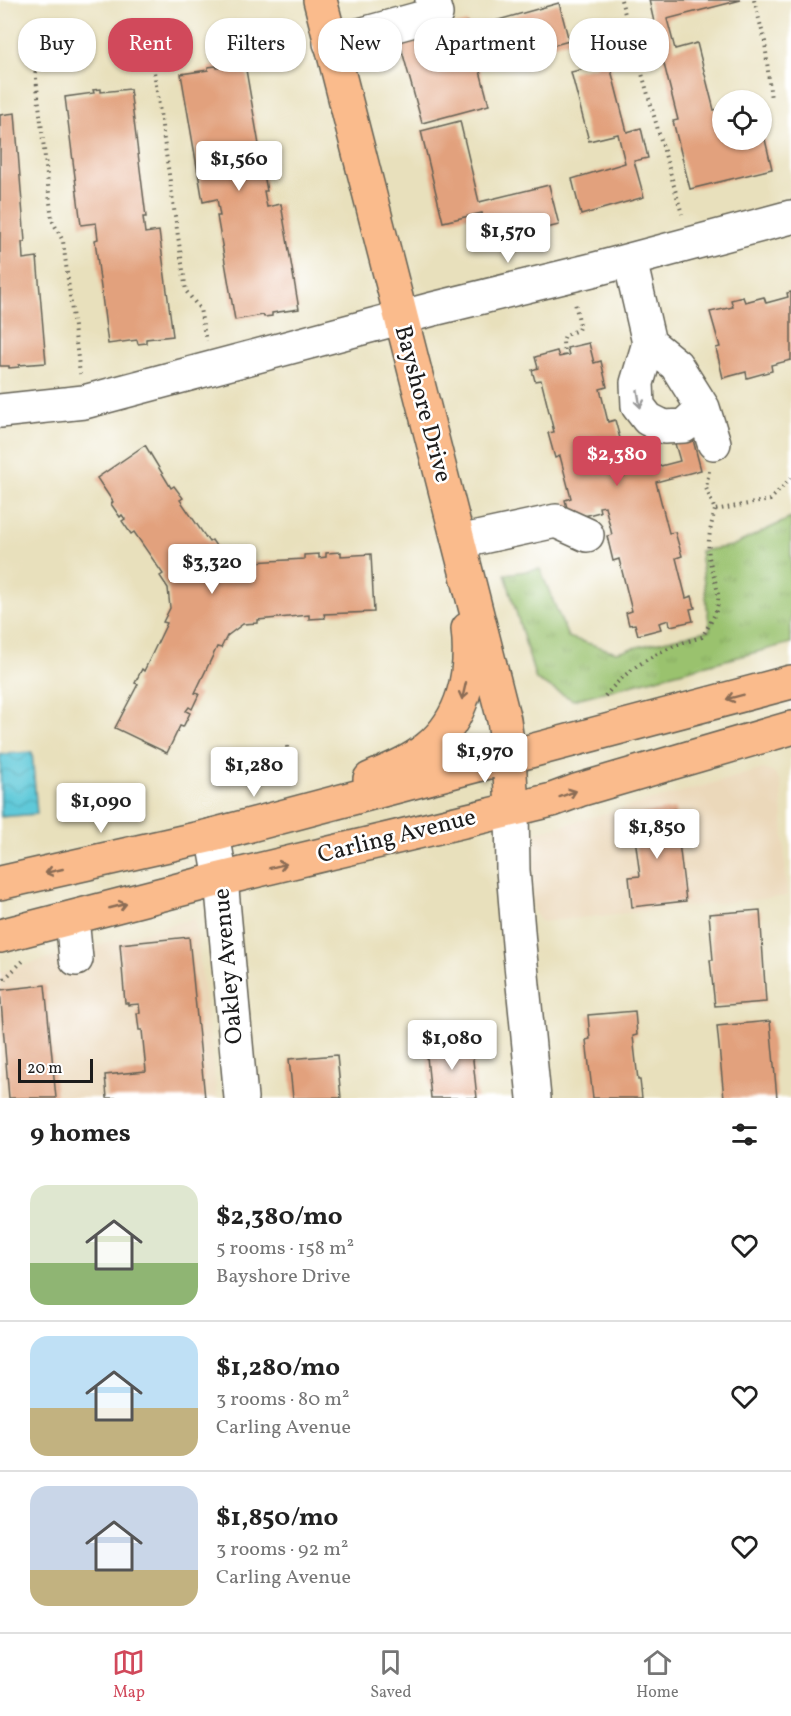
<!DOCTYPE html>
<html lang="en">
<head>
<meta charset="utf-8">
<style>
  body { margin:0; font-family:Vollkorn,serif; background:#f2f2f2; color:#222; height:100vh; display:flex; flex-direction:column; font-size:22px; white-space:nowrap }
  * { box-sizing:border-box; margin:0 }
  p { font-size:20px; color:#767676 }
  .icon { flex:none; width:33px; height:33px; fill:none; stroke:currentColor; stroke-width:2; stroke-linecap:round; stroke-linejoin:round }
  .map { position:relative; height:1098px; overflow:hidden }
  .panel { display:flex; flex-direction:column; background:#fff; flex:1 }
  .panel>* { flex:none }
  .banner { position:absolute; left:18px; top:18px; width:756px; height:54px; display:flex; gap:12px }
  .tools { position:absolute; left:712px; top:90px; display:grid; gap:12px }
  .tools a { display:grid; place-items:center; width:60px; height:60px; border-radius:50%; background:#fff; box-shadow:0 2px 4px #0004; font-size:30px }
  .scale { position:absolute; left:18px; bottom:15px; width:75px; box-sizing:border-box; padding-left:6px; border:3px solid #1c1c1c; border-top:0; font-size:16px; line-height:21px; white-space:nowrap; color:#1c1c1c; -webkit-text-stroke:4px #fff; paint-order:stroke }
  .price { position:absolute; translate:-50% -51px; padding:0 14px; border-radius:6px; background:#fff; color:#222; font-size:20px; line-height:39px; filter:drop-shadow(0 2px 3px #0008) }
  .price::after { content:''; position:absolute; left:50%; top:36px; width:18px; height:14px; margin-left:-9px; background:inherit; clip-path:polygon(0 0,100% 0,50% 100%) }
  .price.current { background:#d1495b; color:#fff }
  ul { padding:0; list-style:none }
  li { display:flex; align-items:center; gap:18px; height:150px; padding:0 30px }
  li+li { border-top:2px solid #e0e0e0 }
  li span { display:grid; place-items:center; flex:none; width:168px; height:120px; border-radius:18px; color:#555 }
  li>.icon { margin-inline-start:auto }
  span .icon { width:72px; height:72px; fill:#fffc; stroke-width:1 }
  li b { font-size:26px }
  h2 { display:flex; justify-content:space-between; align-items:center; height:72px; padding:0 30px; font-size:26px }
  .tag { padding:0 21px; border-radius:24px; background:#fff; box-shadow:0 2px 4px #0004; font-size:21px; line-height:54px }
  .tag.current { background:#d1495b; color:#fff }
  .dock { display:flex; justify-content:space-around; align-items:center; height:84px; border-top:2px solid #e0e0e0; background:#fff; font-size:16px; color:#767676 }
  .dock a { display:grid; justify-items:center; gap:3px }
  .dock .current { color:#d1495b }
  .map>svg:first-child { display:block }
</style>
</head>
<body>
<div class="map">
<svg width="791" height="1098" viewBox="0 0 791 1098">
  <defs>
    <pattern id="grass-tufts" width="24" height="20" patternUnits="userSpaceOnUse" patternTransform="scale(1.5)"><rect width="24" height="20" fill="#9ac26e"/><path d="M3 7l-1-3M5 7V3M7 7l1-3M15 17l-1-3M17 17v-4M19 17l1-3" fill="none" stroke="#84a65f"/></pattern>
    <pattern id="water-waves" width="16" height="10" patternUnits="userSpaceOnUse" patternTransform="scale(1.5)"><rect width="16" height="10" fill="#5fc9d9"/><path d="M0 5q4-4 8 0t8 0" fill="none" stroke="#52acba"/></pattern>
  </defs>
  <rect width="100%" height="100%" fill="#fff"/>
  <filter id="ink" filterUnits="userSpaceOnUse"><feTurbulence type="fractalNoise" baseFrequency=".0167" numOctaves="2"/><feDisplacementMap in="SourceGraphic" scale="12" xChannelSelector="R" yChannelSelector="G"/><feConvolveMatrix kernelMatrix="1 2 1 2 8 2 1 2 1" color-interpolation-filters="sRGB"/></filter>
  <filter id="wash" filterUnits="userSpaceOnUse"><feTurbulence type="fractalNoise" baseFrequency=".008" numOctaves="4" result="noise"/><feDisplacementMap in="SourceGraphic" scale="24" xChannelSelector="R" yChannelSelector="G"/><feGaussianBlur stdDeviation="1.35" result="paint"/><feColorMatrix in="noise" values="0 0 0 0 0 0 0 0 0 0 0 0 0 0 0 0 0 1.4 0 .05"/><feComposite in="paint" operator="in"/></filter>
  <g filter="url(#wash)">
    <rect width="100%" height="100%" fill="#e8e0bc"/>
    <path fill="#ebd8ba" d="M763,769l11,4 7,10 6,113 -246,26 -9,-14 2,-75z
      M195,918l22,180h-217v-126z"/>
    <path fill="url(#grass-tufts)" stroke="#5b6f45" stroke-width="1.5" d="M791,518v125l-218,57 -37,-20 -31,-106 35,-5 28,68 48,15 94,-22 -10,-79 32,-5z"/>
    <path fill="url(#water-waves)" stroke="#3e727a" stroke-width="1.5" d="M32,752l5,62 -36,3 -1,-63z"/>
    <g id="blocks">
      <path fill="#e2a17d" d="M649,0h92l-74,19 8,30 22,-6 17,67 9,-2v32h39l1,-9 9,38 -82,20 -17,-68 5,-1 -17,-68 -14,3 -7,-29 14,-4z
        M559,3l10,38 -89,25 -10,-38z
        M467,22l22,83 -67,18 -23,-83z
        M617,27l8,32 -16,3 18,70 14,-4 7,30 -14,3 10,36 -63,18 -9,-36 53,-16 -7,-29 -29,7 -18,-69 26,-6 -8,-32z
        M245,64l22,127h-3l3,16 14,-3 18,105 -27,4v3l-8,1 -1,-2 -28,5 -18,-104h3l-3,-17 -14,3 -22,-128 27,-4v-3l8,-1 1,2z
        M101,89v3l29,-3 16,128h-3l2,16 14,-2 14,105 -27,3v4l-8,1 -1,-4 -29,4 -13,-104 3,-1 -2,-16 -15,2 -16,-128 29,-4 -1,-3z
        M15,113l10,129h-3l1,17 14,-2 9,106 -27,2v2l-10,1v-2h-9v-251z
        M460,121l19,81 70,-17 10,40 -70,17 -7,-29 -39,9 -22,-91z
        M791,292v68l-20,5 1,6 -25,7 -1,-6 -23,6 -7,-30 4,-1 -10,-35 23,-5 -2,-7 12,-3 2,5 19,-5 2,6 22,-6 -1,-4z
        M589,343l5,20 7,-2 6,26 -7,2 8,33 7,-2 7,26 -6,1 7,29 6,-2 -1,-5 24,-6 1,5 27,-7 -6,-21 18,-4 9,34 -45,12 13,51 6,-1 7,24 -6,2 10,40 6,-2 3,12 -5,1 3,12 -23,5 -1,-6 -10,3 2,6 -23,6 -3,-11 -6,1 -3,-12 6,-2 -13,-52 -6,2 -6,-25 5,-1 -7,-29 -6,1 1,5 -24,6 -2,-7 -6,1 -3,-12 6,-2 -11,-42 -5,2 -7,-25 6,-1 -13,-52 -6,1 -3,-11 6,-2 -3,-11 22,-6 2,6 10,-2 -2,-7z
        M145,445l26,43 3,-2 9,12 -3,2 29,42 3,-2 8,12 18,8 15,-1v3l51,-3v-4l15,-1v4l7,-1v-4l15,-1v4l30,-2 3,58 -50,2 1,4 -16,1v-4l-51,5v3l-15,1 -16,12 -6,12 -4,-1 -22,46 4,1 -7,15 -3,-2 -3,4 4,2 -7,14 -3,-1 -13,27 -52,-25 23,-44 -3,-1 7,-14 2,2 23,-48 -4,-1 7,-14 -2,-20 -8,-12 3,-2 -29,-42 -3,2 -9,-13 3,-2 -3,-4 -2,2 -9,-13 2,-2 -16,-24z
        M675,809l11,92 -54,6 -3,-30 11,-1 -8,-61z
        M760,910l6,92 -51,4 -5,-46h3l-4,-46z
        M189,937l16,161h-98l-2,-23 41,-4 -4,-41h-3l-2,-17h3l-1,-9 -11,1v-2h-3l-5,-59z
        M45,985l11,113h-47l-9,-108z
        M635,1011l2,24 -4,1 5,44h2l2,18h-49l-7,-58 4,-1 -2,-24z
        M770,1021l7,77h-53l-7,-72z
        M471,1041l6,57h-46l-5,-52z
        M337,1055l4,43h-48l-4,-39z"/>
    </g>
  </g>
  <g filter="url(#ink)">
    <use href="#blocks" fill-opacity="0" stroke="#636154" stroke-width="1.5"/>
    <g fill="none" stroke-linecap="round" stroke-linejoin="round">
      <g stroke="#636154" stroke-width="36">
        <path id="minor" d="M330,43l106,-29 -4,-14
          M630,260l19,83 -12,40 1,23 10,13 16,8 20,-1 19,-18
          M649,343l27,22 27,43 11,35
          M0,411l84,-9 349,-93 159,-39 199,-53
          M459,542l97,-21 31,14
          M512,809l1,61 6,74 15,154
          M213,835l8,44 20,219
          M72,918l4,41"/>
      </g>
      <g stroke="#636154" stroke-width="36">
        <path id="major" d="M320,0l184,720 5,36 3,53
          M370,779c20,-9 41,-17 58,-31 36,-29 45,-76 40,-119
          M0,883l213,-48 578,-153
          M0,936l221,-57 331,-79 27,-10 212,-62"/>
      </g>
      <path stroke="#636154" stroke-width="4" stroke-dasharray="1.5 4.5" stroke-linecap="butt" d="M621,0l61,214
        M754,0l11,42 6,58
        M149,37l37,254 14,18 6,32
        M34,60l18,160 11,21 17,133
        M564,356l-1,-15 2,-6 13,-5 2,-5 -5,-22
        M709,471l-3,17 9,22 55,-10 21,-22
        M605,696c26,-32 58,-48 97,-59 25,-40 16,-38 7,-80 -2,-15 2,-32 6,-47
        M287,746l2,27
        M0,983l24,-23"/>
      <use href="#minor" stroke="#fff" stroke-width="33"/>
      <use href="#major" stroke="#fabb8c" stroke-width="33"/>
    </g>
    <defs><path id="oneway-shaft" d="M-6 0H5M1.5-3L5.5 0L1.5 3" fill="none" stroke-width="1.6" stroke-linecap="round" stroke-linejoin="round" transform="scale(1.5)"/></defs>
    <use stroke="#999" href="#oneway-shaft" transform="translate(639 399) rotate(80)"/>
    <g stroke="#8b6c54">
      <use href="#oneway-shaft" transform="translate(464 691) rotate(103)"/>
      <use href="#oneway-shaft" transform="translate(735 697) rotate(165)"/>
      <use href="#oneway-shaft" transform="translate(568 794) rotate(-20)"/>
      <use href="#oneway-shaft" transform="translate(278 866) rotate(-14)"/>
      <use href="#oneway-shaft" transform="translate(54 871) rotate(167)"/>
      <use href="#oneway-shaft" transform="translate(118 906) rotate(-14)"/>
    </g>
  </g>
  <g text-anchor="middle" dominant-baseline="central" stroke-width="5" stroke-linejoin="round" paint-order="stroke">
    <g font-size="24" fill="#1c1c1c" stroke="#fff">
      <text transform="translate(422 404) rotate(75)">Bayshore Drive</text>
      <text transform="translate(397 837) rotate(-14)">Carling Avenue</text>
      <text transform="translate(229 966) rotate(-95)">Oakley Avenue</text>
    </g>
  </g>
</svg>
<div class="tools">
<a><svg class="icon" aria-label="locate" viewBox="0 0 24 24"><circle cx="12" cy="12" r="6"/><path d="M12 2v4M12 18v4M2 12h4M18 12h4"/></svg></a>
</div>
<div class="scale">20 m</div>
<b class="price" style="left:239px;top:192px">$1,560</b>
<b class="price" style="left:508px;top:264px">$1,570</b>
<b class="price current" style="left:617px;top:487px">$2,380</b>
<b class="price" style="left:212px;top:595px">$3,320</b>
<b class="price" style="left:485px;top:784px">$1,970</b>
<b class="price" style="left:254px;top:798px">$1,280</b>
<b class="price" style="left:101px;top:834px">$1,090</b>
<b class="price" style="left:657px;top:860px">$1,850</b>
<b class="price" style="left:452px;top:1071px">$1,080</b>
<div class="banner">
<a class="tag">Buy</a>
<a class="tag current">Rent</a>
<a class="tag">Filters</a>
<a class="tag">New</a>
<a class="tag">Apartment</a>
<a class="tag">House</a>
</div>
</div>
<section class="panel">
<h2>9 homes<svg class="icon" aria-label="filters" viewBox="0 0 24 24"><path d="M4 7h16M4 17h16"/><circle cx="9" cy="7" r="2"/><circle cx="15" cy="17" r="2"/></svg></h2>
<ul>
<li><span style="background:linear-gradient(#dfe7d0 65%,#8fb573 0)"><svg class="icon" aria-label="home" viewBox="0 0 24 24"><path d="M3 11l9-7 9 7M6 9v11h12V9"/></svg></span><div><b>$2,380/mo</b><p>5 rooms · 158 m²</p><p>Bayshore Drive</p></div><svg class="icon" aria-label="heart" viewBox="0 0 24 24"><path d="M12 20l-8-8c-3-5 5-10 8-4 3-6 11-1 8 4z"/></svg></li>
<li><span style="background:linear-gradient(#bfe0f5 60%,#c2b280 0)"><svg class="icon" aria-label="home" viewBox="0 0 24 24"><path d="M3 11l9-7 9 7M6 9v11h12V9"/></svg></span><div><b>$1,280/mo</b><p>3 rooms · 80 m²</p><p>Carling Avenue</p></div><svg class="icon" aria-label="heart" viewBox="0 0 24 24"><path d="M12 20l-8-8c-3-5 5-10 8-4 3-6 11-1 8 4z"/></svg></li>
<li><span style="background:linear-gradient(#c9d6e8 70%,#c2b280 0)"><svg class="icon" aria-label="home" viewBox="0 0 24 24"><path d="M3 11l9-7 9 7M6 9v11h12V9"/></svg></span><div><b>$1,850/mo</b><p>3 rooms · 92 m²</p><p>Carling Avenue</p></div><svg class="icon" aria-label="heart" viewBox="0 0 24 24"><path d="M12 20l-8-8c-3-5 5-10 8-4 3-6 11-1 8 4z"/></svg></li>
</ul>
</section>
<nav class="dock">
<a class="current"><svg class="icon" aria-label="map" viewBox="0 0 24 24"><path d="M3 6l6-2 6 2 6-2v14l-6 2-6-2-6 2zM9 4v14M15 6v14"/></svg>Map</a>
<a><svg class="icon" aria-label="saved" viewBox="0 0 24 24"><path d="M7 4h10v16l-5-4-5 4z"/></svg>Saved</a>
<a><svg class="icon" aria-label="home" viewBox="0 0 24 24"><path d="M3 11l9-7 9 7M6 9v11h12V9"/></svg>Home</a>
</nav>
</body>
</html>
